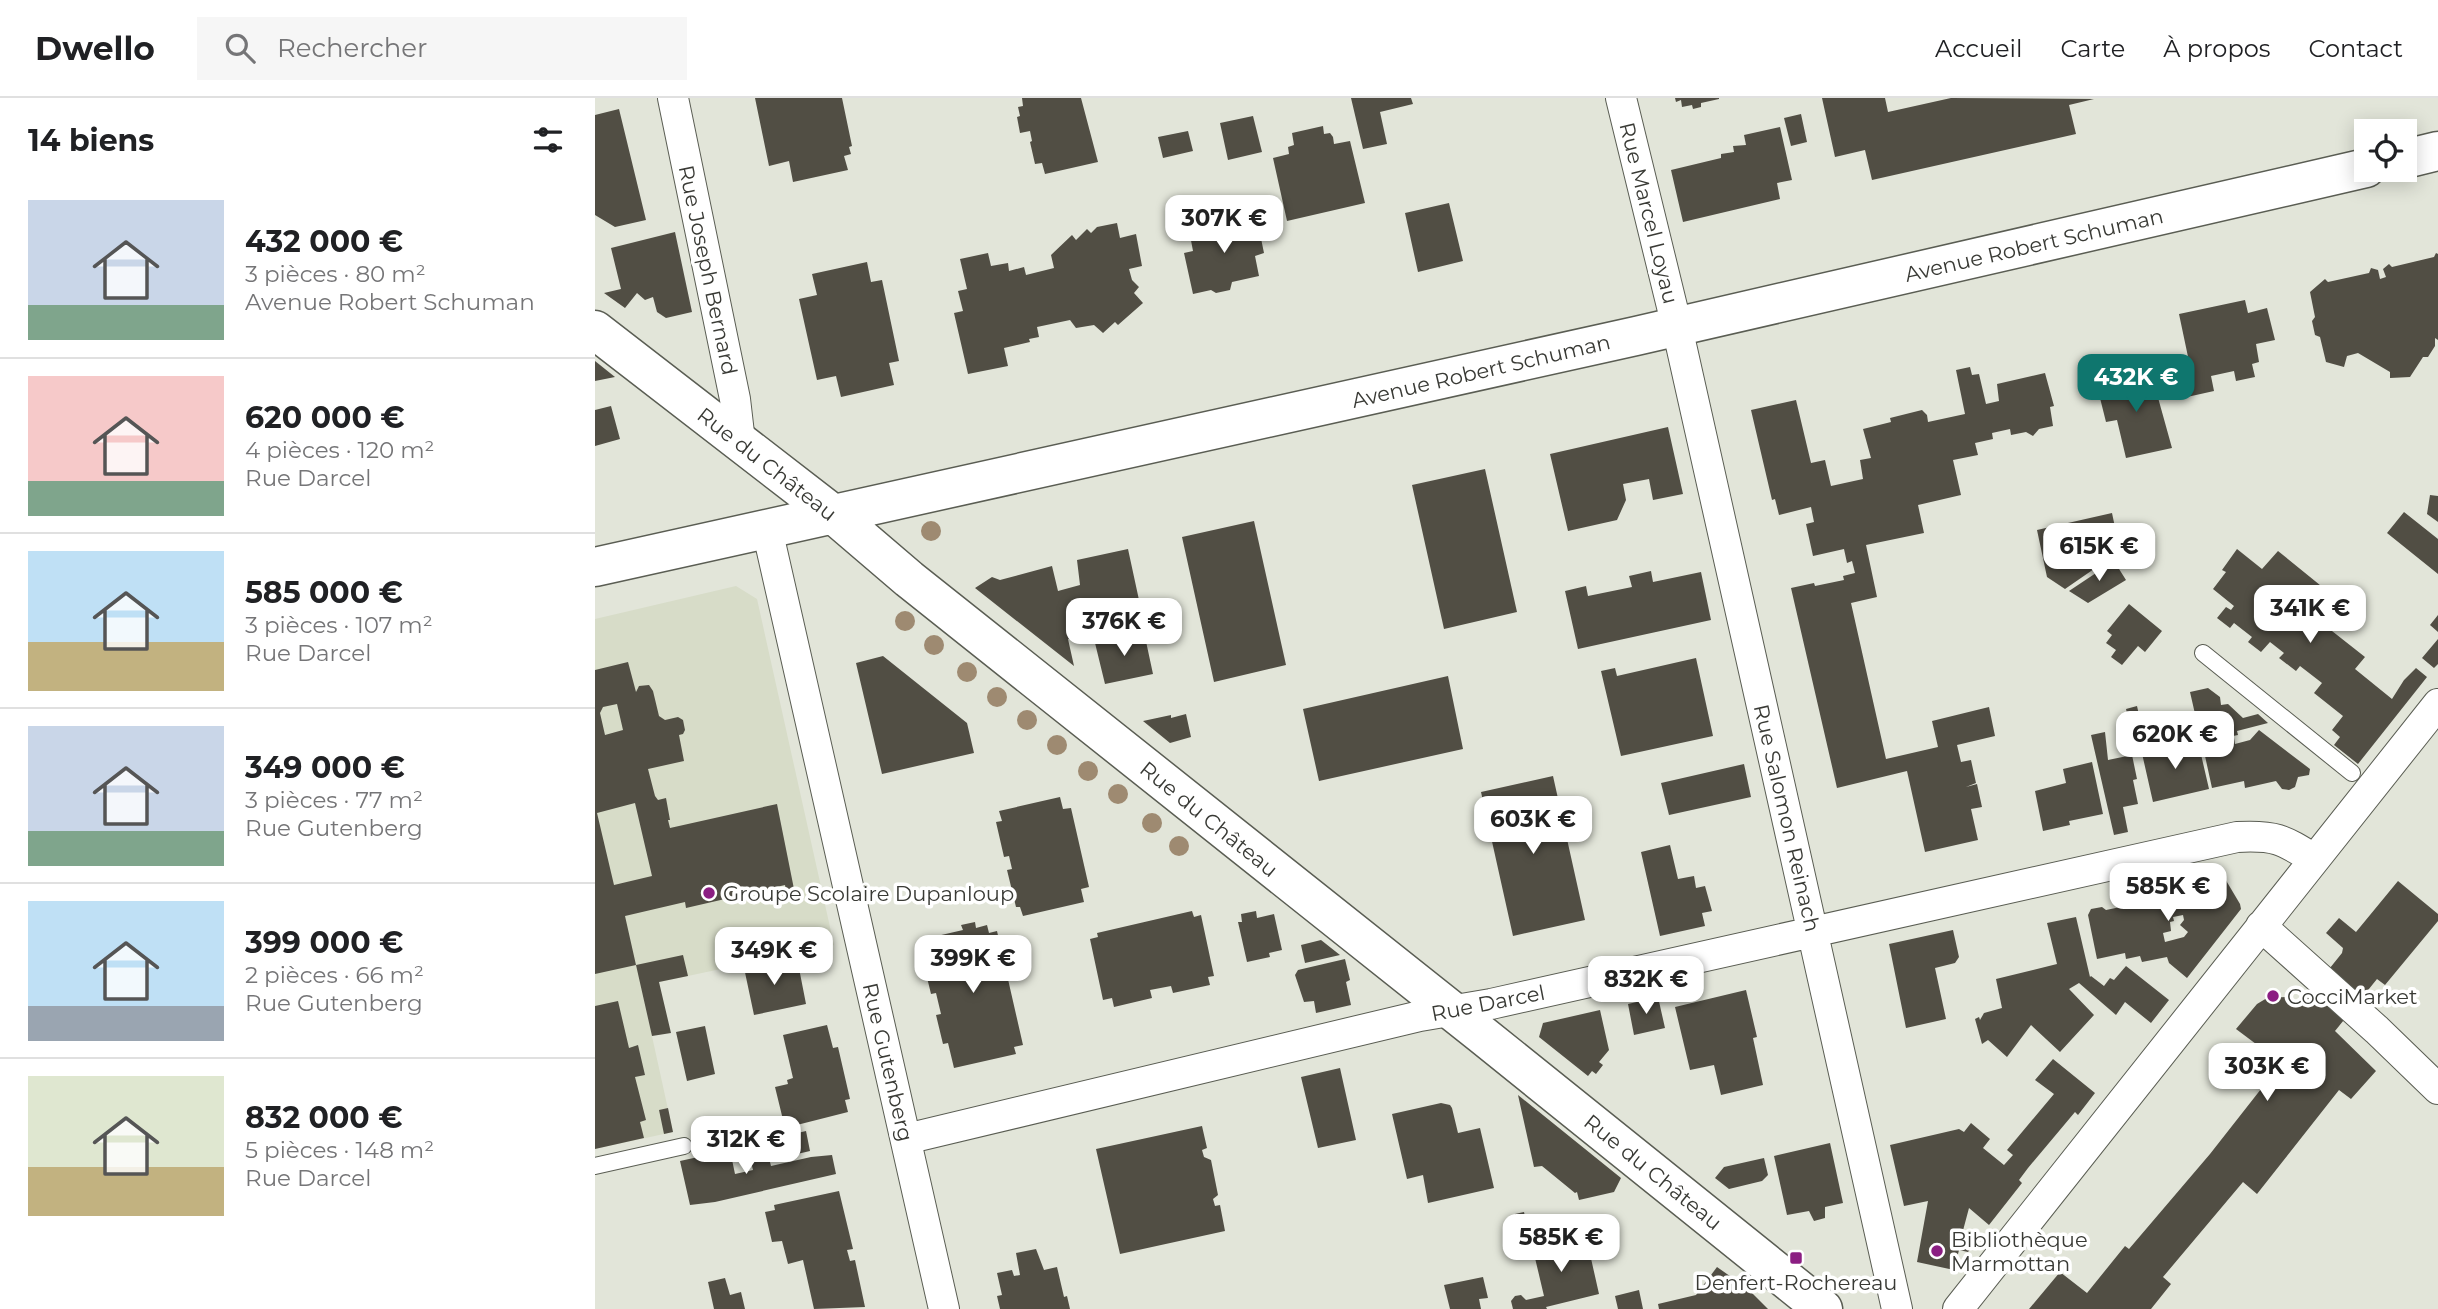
<!DOCTYPE html>
<html lang="fr">
<head>
<meta charset="utf-8">
<style>
  body { margin:0; font-family:Montserrat,sans-serif; background:#f6f6f6; color:#202124; height:100vh; display:flex; flex-direction:column; font-size:26px; white-space:nowrap }
  * { box-sizing:border-box; margin:0 }
  p { font-size:23px; color:#757577 }
  .icon { flex:none; width:38px; height:38px; fill:none; stroke:currentColor; stroke-width:2; stroke-linecap:round; stroke-linejoin:round }
  .map { position:relative; flex:1; overflow:hidden }
  .drawer { display:flex; flex-direction:column; background:#fff; width:595px }
  .drawer>* { flex:none }
  .fabs { position:absolute; left:1759px; top:21px; display:grid; gap:14px }
  .fabs a { display:grid; place-items:center; width:63px; height:63px; border-radius:0px; background:#fff; box-shadow:0 4px 18px #0003; font-size:35px }
  .price { position:absolute; translate:-50% -60px; padding:0 16px; border-radius:14px; background:#fff; color:#222; font-size:23px; line-height:46px; filter:drop-shadow(0 2px 4px #0008) }
  .price::after { content:''; position:absolute; left:50%; top:42px; width:21px; height:16px; margin-left:-10px; background:inherit; clip-path:polygon(0 0,100% 0,50% 100%) }
  .price.current { background:#0f766e; color:#fff }
  ul { padding:0; list-style:none }
  li { display:flex; align-items:center; gap:21px; height:175px; padding:0 28px }
  li+li { border-top:2px solid #e0e0e0 }
  li span { display:grid; place-items:center; flex:none; width:196px; height:140px; border-radius:0px; color:#555 }
  li>.icon { margin-inline-start:auto }
  span .icon { width:84px; height:84px; fill:#fffc; stroke-width:1 }
  li b { font-size:30px }
  h2 { display:flex; justify-content:space-between; align-items:center; height:84px; padding:0 28px; font-size:30px }
  header { display:flex; align-items:center; gap:42px; box-sizing:border-box; height:98px; padding:0 35px; background:#fff; border-bottom:2px solid #e0e0e0 }
  header strong { font-size:33px }
  nav { display:flex; gap:38px; margin-inline-start:auto; font-size:24px }
  .search { width:490px; height:63px; background:#f6f6f6; display:flex; align-items:center; gap:18px; box-sizing:border-box; padding:0 24px; border-radius:0px; color:#757577; font-size:26px }
  main { display:flex; flex:1; min-height:0 }
  .map>svg:first-child { display:block }
</style>
</head>
<body>
<header>
<strong>Dwello</strong>
<div class="search"><svg class="icon" aria-label="search" viewBox="0 0 24 24"><circle cx="10" cy="10" r="6"/><path d="M15 15l6 6"/></svg>Rechercher</div>
<nav><a>Accueil</a><a>Carte</a><a>À propos</a><a>Contact</a></nav>
</header>
<main>
<section class="drawer">
<h2>14 biens<svg class="icon" aria-label="filters" viewBox="0 0 24 24"><path d="M4 7h16M4 17h16"/><circle cx="9" cy="7" r="2"/><circle cx="15" cy="17" r="2"/></svg></h2>
<ul>
<li><span style="background:linear-gradient(#c9d6e8 75%,#7fa58c 0)"><svg class="icon" aria-label="home" viewBox="0 0 24 24"><path d="M3 11l9-7 9 7M6 9v11h12V9"/></svg></span><div><b>432 000 €</b><p>3 pièces · 80 m²</p><p>Avenue Robert Schuman</p></div></li>
<li><span style="background:linear-gradient(#f6c9c9 75%,#7fa58c 0)"><svg class="icon" aria-label="home" viewBox="0 0 24 24"><path d="M3 11l9-7 9 7M6 9v11h12V9"/></svg></span><div><b>620 000 €</b><p>4 pièces · 120 m²</p><p>Rue Darcel</p></div></li>
<li><span style="background:linear-gradient(#bfe0f5 65%,#c2b280 0)"><svg class="icon" aria-label="home" viewBox="0 0 24 24"><path d="M3 11l9-7 9 7M6 9v11h12V9"/></svg></span><div><b>585 000 €</b><p>3 pièces · 107 m²</p><p>Rue Darcel</p></div></li>
<li><span style="background:linear-gradient(#c9d6e8 75%,#7fa58c 0)"><svg class="icon" aria-label="home" viewBox="0 0 24 24"><path d="M3 11l9-7 9 7M6 9v11h12V9"/></svg></span><div><b>349 000 €</b><p>3 pièces · 77 m²</p><p>Rue Gutenberg</p></div></li>
<li><span style="background:linear-gradient(#bfe0f5 75%,#9aa5b1 0)"><svg class="icon" aria-label="home" viewBox="0 0 24 24"><path d="M3 11l9-7 9 7M6 9v11h12V9"/></svg></span><div><b>399 000 €</b><p>2 pièces · 66 m²</p><p>Rue Gutenberg</p></div></li>
<li><span style="background:linear-gradient(#dfe7d0 65%,#c2b280 0)"><svg class="icon" aria-label="home" viewBox="0 0 24 24"><path d="M3 11l9-7 9 7M6 9v11h12V9"/></svg></span><div><b>832 000 €</b><p>5 pièces · 148 m²</p><p>Rue Darcel</p></div></li>
</ul>
</section>
<div class="map">
<svg width="1843" height="1211" viewBox="0 0 1843 1211">
  <rect width="100%" height="100%" fill="#e2e5d9"/>
  <path fill="#d7dcc8" d="M141,488l21,13 77,346 -193,41 32,146 -78,17v-530z"/>
  <path fill="#514e44" fill-rule="evenodd" d="M160,0h87l10,48 -3,1 2,7 -7,2 4,14 -55,12 -4,-21 -20,5z
    M427,0h59l17,64 -53,12 -3,-11 -7,1 -5,-22 2,-1 -2,-10 -10,2 -3,-16 3,-1 -2,-9 5,-1z
    M756,0h60l2,6 -33,8 7,32 -24,5z
    M1080,0h44v1l-18,4v4l-8,2 -1,-4 -10,2 -1,-7 -5,2z
    M1227,0h63l3,14 63,-14 143,1 -25,6 7,29 -204,46 -7,-30 -30,7z
    M24,11l27,111 -31,7 -20,-12v-100z
    M1206,16l6,28 -16,4 -7,-28z
    M658,18l9,36 -34,8 -8,-37z
    M728,28l1,8 6,-1 3,4 1,7 16,-3 15,62 -78,18 -14,-63 16,-4 -1,-7 6,-2 -2,-12z
    M1185,29l12,53 -15,3 3,16 -97,23 -12,-52 50,-12v-4l13,-2 -1,-6 13,-1 -2,-10z
    M593,33l5,20 -30,7 -5,-21z
    M854,105l14,58 -45,11 -13,-59z
    M661,116l8,39 -9,3 4,20 -27,6 -2,8 -14,3 -5,-3 -18,4 -9,-41 9,-2 -4,-21 12,-3 1,5 33,-8 -1,-5z
    M522,125l3,15 16,-4 6,32 -13,3 3,11 7,7 -5,6 9,10 -25,22 -3,-3 -12,11 -9,-8 -18,3 -6,-8 -33,7 2,10 -10,2 1,3 -26,6 4,18 -40,8 -14,-61 9,-2 -5,-20 9,-2 -7,-30 28,-6 3,13 17,-3 1,8 15,-4 2,8 28,-7 -3,-13 21,-20 4,5 11,-11 4,4 6,-6z
    M80,134l17,80 -26,6 -9,-6 -4,-15 -8,3 -8,-7 -12,15 -21,-15 17,-4 -10,-41z
    M1841,155l2,1v86l-3,-2v8l-7,11h-5l-13,20 -20,1v-6l-32,-19 -11,3 -3,11 -18,-5 -6,-25 -5,-2 -3,-14 3,-4 -5,-25 15,-13 3,3 41,-9 2,-5 7,2 2,9 6,-2 -3,-8 6,-5 3,3 42,-10z
    M272,164l4,20 11,-2 17,81 -10,2 5,22 -53,12 -5,-21 -19,4 -18,-81 18,-4 -5,-21z
    M1650,202l3,13 19,-5 8,32 -19,4 3,18 -7,2 3,13 -19,4 -2,-10 -23,5 3,15 -27,6 -6,-24 10,-2 -12,-57z
    M0,263l20,16 -20,4z
    M1539,265l4,7 6,-1 6,26 7,-1 15,54 -46,10 -9,-38 -11,2 -8,-32 22,-5 -3,-10 7,-2 1,-8z
    M1375,269l2,8 7,-1 7,30 13,-3 -2,-17 48,-11 9,33 -4,1 3,19 -14,3 -6,7 -7,-4 -15,3 -1,-6 -18,4 1,6 -18,4 3,12 -25,5 8,35 -43,10 6,28 -58,12 11,52 -26,6 35,156 52,-12 -6,-26 57,-14 6,29 -38,9 4,17 10,-2 5,23 -10,4 11,-3 5,23 -11,2 7,31 -53,12 -18,-81 -70,17 -46,-200 23,-5 1,3 29,-6 -1,-4 12,-3 -3,-12 -5,2 -3,-14 -31,7 -7,-32 8,-2 -3,-15 -32,8 -4,-16 -3,1 -21,-90 45,-10 15,63 14,-3 6,26 32,-7 -3,-19 11,-2 -8,-29 28,-7 -1,-4 32,-8 5,5 1,7 37,-8 -9,-44z
    M16,308l9,33 -25,7v-36z
    M1073,329l15,67 -30,6 -4,-21 -26,5 3,16 -9,20 -49,11 -18,-77z
    M890,371l32,143 -73,17 -32,-144z
    M1835,397l8,1v26l-11,-8z
    M1809,414l34,27v35l-51,-41z
    M1517,415l8,38 -55,38 -18,-12 -10,-47z
    M659,423l32,144 -72,17 -32,-145z
    M533,451l11,51 -51,12 6,23 -26,4 6,27 -99,-78 17,-11 8,3 52,-14 6,25 22,-6 -3,-25z
    M1642,451l25,20 16,-18 53,43 -11,14 18,16 -6,7 33,26 -10,12 37,30 12,-19 12,-12 11,9 -69,87 -24,-19 6,-8 -8,-7 11,-14 -29,-23 8,-10 -22,-17 -4,5 -17,-13 5,-5 -14,-11 -9,10 -13,-10 4,-5 -18,-14 -4,5 -13,-10 9,-11 5,3 3,-4 -21,-17 13,-17 -4,-2z
    M1519,463l12,19 -38,23 -19,-12z
    M1056,473l2,11 48,-10 10,48 -133,29 -13,-58 21,-5 2,10 44,-9 -3,-11z
    M1534,506l33,27 -17,21 -7,-6 -16,19 -11,-8 5,-7 -10,-7 6,-8 -5,-4z
    M1843,517v17l-8,-7z
    M549,534l9,42 -48,10 -10,-41z
    M1843,541v25l-4,4 -12,-10z
    M288,558l84,67 7,30 -92,21 -26,-111z
    M1101,560l17,78 -92,20 -20,-85 14,-3 2,8z
    M33,564l8,30 3,-6 10,-1 4,6 6,25 6,4 13,-3 5,3 2,10 -2,4 -4,1 5,26 -36,8 7,27 3,4 8,-2 4,22h-2l2,8 107,-24 17,85 -8,2 -1,-6 -99,23 -1,-6 -60,14 11,49 -41,9v-304zM22,606l6,26 -18,5 -5,-22 3,-6zM40,705l17,73 -38,9 -17,-72z
    M853,578l15,73 -144,32 -16,-72z
    M1613,590l12,9 1,8 7,-1 15,14 15,-4 10,9 -31,8 1,4 -5,1 -4,-15 -31,6 -8,-35z
    M1542,608l4,18 -11,2 -4,-17z
    M591,616l5,23 -21,6 -27,-22 28,-6v3z
    M1664,632l51,39 -1,6 -11,2 -3,10 -6,3 -7,-1 -6,-8 -31,7 -1,-7 -32,7 -12,-55 5,-1 1,7 11,-2 1,5 16,-4 1,6 15,-4z
    M1510,634l3,28 24,-5 5,24 -4,1 5,24 -15,3 5,25 -14,3 -23,-100z
    M1602,639l12,52 -56,13 -12,-53 13,-3 2,8 29,-6 -1,-8z
    M1497,664l11,52 -34,7 1,4 -27,6 -8,-40 31,-8 -3,-14z
    M1149,666l7,33 -82,18 -8,-32z
    M958,678l32,144 -72,16 -32,-144z
    M465,699l3,12 8,-1 18,79 -8,2 3,13 -61,14 -3,-9h-4l-9,-37 5,-1 -3,-13 -5,1 -8,-35 6,-1 -3,-10z
    M1075,747l8,34 16,-3 2,12 9,-2 7,25 -10,2 3,13 -45,10 -19,-84z
    M1626,774l19,32 1,5 -54,69 -18,-15 -2,-6 -25,5 -2,-6 -14,3 -1,-6 -28,6 -9,-44 3,-6 11,-2 4,3 48,-10 -3,-13zM1588,817l1,5 -4,5 8,7 -4,5 -19,5 -2,-9 8,-2 -1,-9 4,-1 -1,-4z
    M1803,783l40,33v7l-53,64 -8,-6 -42,52 41,40 -25,28 -12,-9 -82,104 -14,-12 -80,95 8,7 -20,25h-122l31,-37 27,21 38,-47 4,3 81,-95 73,-93 -16,-14 -3,3 -28,-21 21,-25 10,-6 19,-1 15,7 41,-51 1,-5 -17,-15 13,-15 17,14z
    M597,813l2,6 7,-2 13,61 -6,1 2,8 -37,8 -2,-7 -21,4 2,8 -38,9 -2,-9 -9,2 -13,-61 8,-2 -1,-4z
    M661,813l1,7 17,-4 8,36 -13,3 1,4 -23,5 -9,-40h4l-1,-8z
    M1481,819l14,60 1,-1 13,10 6,-8 4,2 12,-14 43,34 -18,23 -26,-21 -9,13 -37,-32 -10,6 25,26 -34,37 -29,-27 -24,32 -19,-17 -6,4 -7,-25 4,-2 1,3 4,-7 18,-5 -6,-29 61,-15 -10,-41z
    M380,824l1,6 11,-3 2,8 8,-2 26,114 -9,2 2,7 -62,14 -6,-25 -5,1 -7,-29 5,-1 -5,-21 -5,1 -7,-29 6,-1 -6,-25 39,-9 -2,-5z
    M1358,832l6,27 -4,6 -20,5 11,51 -40,9 -17,-84z
    M726,842l19,15 -35,8 -4,-18z
    M88,857l5,21 -29,6 12,51 -19,3 -16,-71z
    M168,861l2,11 33,-7 8,41 -52,11 -11,-52z
    M750,861l5,21 -4,2 5,23 -35,8 -2,-12 -10,1 -9,-27 3,-5z
    M1151,892l11,47 -4,1 10,47 -42,10 -7,-30 -24,5 -15,-63z
    M1063,899l7,31 -31,7 -6,-31z
    M23,903l11,47 9,-3 7,30 -10,2 11,43 -6,2 4,16 -49,11v-143z
    M1005,912l9,40 -10,12 4,3 -7,9 -4,-3 -4,5 -49,-39 4,-14z
    M232,927l6,23 5,-1 12,52 -5,1 3,12 -63,16 -10,-41 13,-3 -1,-4 6,-2 -10,-43z
    M110,928l10,48 -28,7 -11,-49z
    M1458,961l42,34 -17,22 -3,-3 -47,56 -9,12 3,3 -33,42 -20,-17 -8,30 9,2 2,7 -4,5 -9,-2 -5,20 -37,-8 11,-61 -24,5 -14,-61 69,-16 5,3 7,-9 19,16 -7,9 21,17 9,-10 -6,-5 47,-56 -19,-14z
    M745,970l16,72 -38,8 -17,-71z
    M923,997l103,83 -7,14 -35,8 -2,-8 -2,1 -33,-27 -8,1z
    M846,1005l9,2 2,3 6,25 22,-5 14,60 -66,15 -5,-28 -16,4 -15,-65z
    M73,1010l5,24 -9,2 -5,-24z
    M607,1028l5,22 -5,2 2,7 7,3 7,35 -5,4 2,7 5,-1 5,26 -105,23 -24,-105z
    M211,1033l4,20 -17,4 -5,-4 -2,-12 3,-4z
    M1235,1045l13,60 -18,4v11l-11,3 -5,-10 -22,4 -13,-59z
    M135,1052l5,24 18,-4 -2,-8 18,-4 2,8 40,-9 21,-2 4,19 -121,28 -25,3 -10,-44z
    M1169,1060l4,17 -6,6 -33,8 -14,-11 9,-11z
    M244,1093l14,58 -6,1 3,11 5,-1 10,47 -51,2 -11,-49 -15,4 -6,-23 -10,1 -7,-30 10,-2 -1,-5z
    M929,1114l3,14 -9,2 -3,-14z
    M967,1137l9,4 5,8 12,-2 11,49 -53,13 1,2h-34l-2,-8 4,-5 6,-1 5,5 18,-4 -13,-55z
    M441,1151l8,21 13,-3 7,30 3,-1 3,13h-70l-3,-13 5,-1 -5,-22 15,-3 2,6 6,-1 -4,-22z
    M1122,1169l30,21 21,21h-109l-1,-5 38,-9z
    M888,1179l5,21 -9,1 2,10h-31l-6,-24z
    M130,1180l5,17 11,-3 4,17h-31l-6,-27z
    M1044,1192l4,19h-25l-3,-13z"/>
  <g fill="none" stroke-linecap="round" stroke-linejoin="round">
    <g stroke="#5a5d53" stroke-width="18">
      <path id="lane" d="M1608,555l149,120
        M0,1068l89,-20"/>
    </g>
    <g stroke="#5a5d53" stroke-width="32">
      <path id="street" d="M78,0l62,301 5,43
        M1026,0l56,229 220,982
        M172,431l177,780
        M1666,828l116,104 61,59
        M311,1041l514,-123 71,-12 746,-167c38,-2 45,2 77,22
        M1363,1211l480,-605"/>
    </g>
    <g stroke="#5a5d53" stroke-width="41">
      <path id="secondary" d="M1810,61l33,-8
        M0,232l238,184 76,65 572,455 342,275
        M0,469l1041,-231 730,-168"/>
    </g>
    <use href="#lane" stroke="#fff" stroke-width="16"/>
    <use href="#street" stroke="#fff" stroke-width="30"/>
    <use href="#secondary" stroke="#fff" stroke-width="38"/>
  </g>
  <g fill="#9e8a71">
    <circle cx="336" cy="433" r="10"/>
    <circle cx="310" cy="523" r="10"/>
    <circle cx="339" cy="547" r="10"/>
    <circle cx="372" cy="574" r="10"/>
    <circle cx="402" cy="599" r="10"/>
    <circle cx="432" cy="622" r="10"/>
    <circle cx="462" cy="647" r="10"/>
    <circle cx="493" cy="673" r="10"/>
    <circle cx="523" cy="696" r="10"/>
    <circle cx="557" cy="725" r="10"/>
    <circle cx="584" cy="748" r="10"/>
  </g>
  <g fill="#8b1e82" stroke="#fff" stroke-width="2.5">
    <circle cx="114" cy="795" r="7"/>
    <circle cx="1678" cy="898" r="7"/>
    <circle cx="1342" cy="1153" r="7"/>
    <rect x="1194" y="1153" width="14" height="14" rx="3.5"/>
  </g>
  <g text-anchor="middle" dominant-baseline="central" stroke-width="7" stroke-linejoin="round" paint-order="stroke">
    <g font-size="21" fill="#393a35" stroke="#fff">
      <text transform="translate(1054 115) rotate(76)">Rue Marcel Loyau</text>
      <text transform="translate(1439 147) rotate(-13)">Avenue Robert Schuman</text>
      <text transform="translate(113 172) rotate(78)">Rue Joseph Bernard</text>
      <text transform="translate(886 273) rotate(-13)">Avenue Robert Schuman</text>
      <text transform="translate(172 366) rotate(38)">Rue du Château</text>
      <text transform="translate(1192 720) rotate(77)">Rue Salomon Reinach</text>
      <text transform="translate(614 721) rotate(39)">Rue du Château</text>
      <text transform="translate(893 905) rotate(-11)">Rue Darcel</text>
      <text transform="translate(293 964) rotate(77)">Rue Gutenberg</text>
      <text transform="translate(1058 1074) rotate(39)">Rue du Château</text>
    </g>
    <g font-size="21" fill="#393a35" stroke="#fff" text-anchor="start">
      <text x="128" y="795">Groupe Scolaire Dupanloup</text>
      <text x="1692" y="898">CocciMarket</text>
      <text x="1356" y="1141">Bibliothèque<tspan x="1356" dy="24">Marmottan</tspan></text>
      <text x="1201" y="1184" text-anchor="middle">Denfert-Rochereau</text>
    </g>
  </g>
</svg>
<div class="fabs">
<a><svg class="icon" aria-label="locate" viewBox="0 0 24 24"><circle cx="12" cy="12" r="6"/><path d="M12 2v4M12 18v4M2 12h4M18 12h4"/></svg></a>
</div>
<b class="price" style="left:629px;top:157px">307K €</b>
<b class="price current" style="left:1541px;top:316px">432K €</b>
<b class="price" style="left:1504px;top:485px">615K €</b>
<b class="price" style="left:1715px;top:547px">341K €</b>
<b class="price" style="left:529px;top:560px">376K €</b>
<b class="price" style="left:1580px;top:673px">620K €</b>
<b class="price" style="left:938px;top:758px">603K €</b>
<b class="price" style="left:1573px;top:825px">585K €</b>
<b class="price" style="left:179px;top:889px">349K €</b>
<b class="price" style="left:378px;top:897px">399K €</b>
<b class="price" style="left:1051px;top:918px">832K €</b>
<b class="price" style="left:1672px;top:1005px">303K €</b>
<b class="price" style="left:151px;top:1078px">312K €</b>
<b class="price" style="left:966px;top:1176px">585K €</b>
</div>
</main>
</body>
</html>
